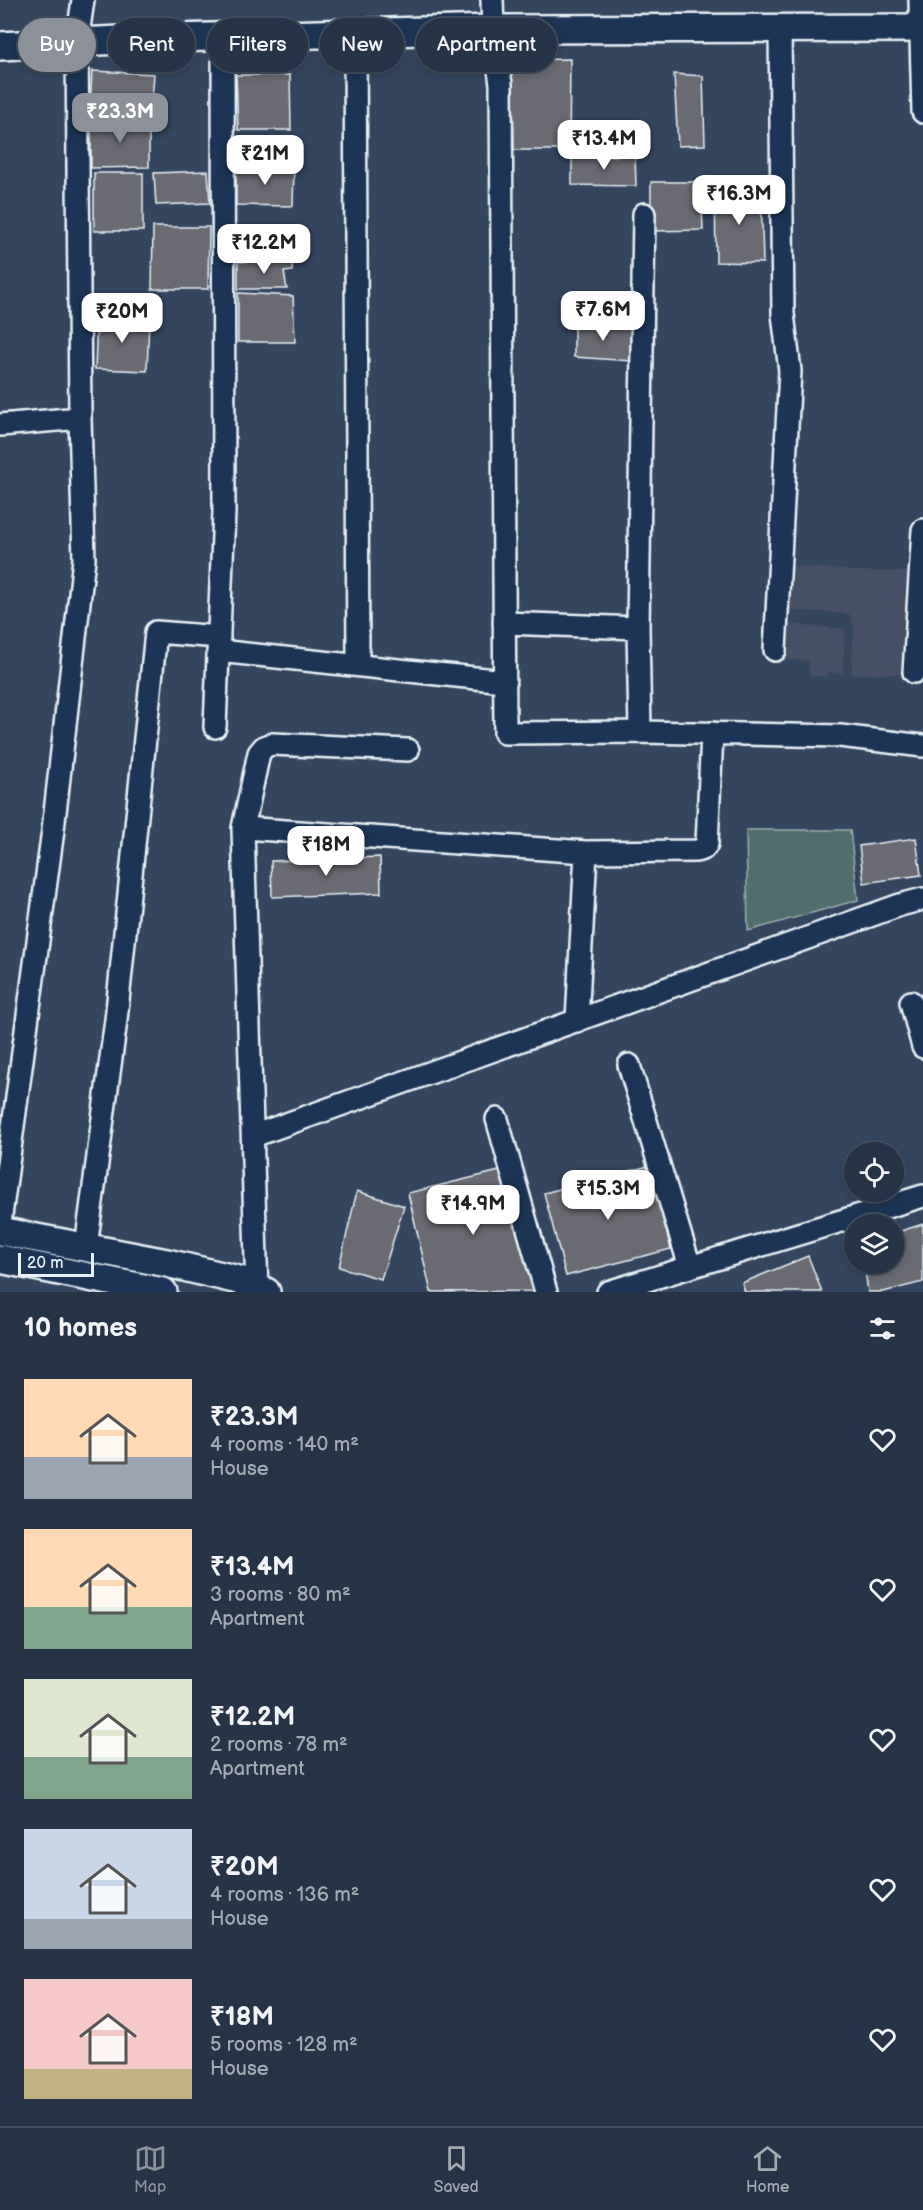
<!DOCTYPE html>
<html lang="en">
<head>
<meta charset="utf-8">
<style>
  body { margin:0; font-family:"Balsamiq Sans",sans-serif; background:#333f52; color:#f1f3f6; height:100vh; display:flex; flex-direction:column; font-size:22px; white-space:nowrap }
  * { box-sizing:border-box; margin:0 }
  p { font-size:20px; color:#a4aab4 }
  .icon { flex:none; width:33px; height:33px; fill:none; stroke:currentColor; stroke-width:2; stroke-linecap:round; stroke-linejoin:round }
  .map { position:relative; height:1292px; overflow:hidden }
  .panel { display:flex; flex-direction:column; background:#273447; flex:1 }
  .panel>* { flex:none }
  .hud { position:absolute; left:18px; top:18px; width:600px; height:54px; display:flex; gap:12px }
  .buttons { position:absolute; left:844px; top:1142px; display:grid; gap:12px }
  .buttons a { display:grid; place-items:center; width:60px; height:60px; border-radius:50%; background:#273447; box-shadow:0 3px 9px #0003,0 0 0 2px #434f60; font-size:30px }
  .scale { position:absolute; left:18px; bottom:15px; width:76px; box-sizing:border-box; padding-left:6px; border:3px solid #e8f1f8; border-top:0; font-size:16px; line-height:21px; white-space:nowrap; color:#e8f1f8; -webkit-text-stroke:4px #1d3557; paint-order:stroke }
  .price { position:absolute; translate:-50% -51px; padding:0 14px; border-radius:12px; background:#fff; color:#222; font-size:20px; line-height:39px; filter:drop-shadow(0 2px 3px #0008) }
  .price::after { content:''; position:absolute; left:50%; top:36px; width:18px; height:14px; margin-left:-9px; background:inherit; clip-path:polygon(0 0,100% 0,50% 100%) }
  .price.on { background:#8c9099; color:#fff }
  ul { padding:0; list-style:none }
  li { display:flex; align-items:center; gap:18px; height:150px; padding:0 24px }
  li span { display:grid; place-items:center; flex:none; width:168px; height:120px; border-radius:0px; color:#555 }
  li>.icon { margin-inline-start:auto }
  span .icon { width:72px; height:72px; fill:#fffc; stroke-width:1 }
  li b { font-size:26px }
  h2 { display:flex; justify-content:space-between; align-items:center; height:72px; padding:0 24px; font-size:26px }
  .chip { padding:0 21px; border-radius:27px; background:#273447; box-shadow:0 3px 9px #0003,0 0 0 2px #434f60; font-size:21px; line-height:54px }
  .chip.on { background:#8c9099; color:#fff }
  .tab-bar { display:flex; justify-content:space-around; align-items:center; height:84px; border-top:2px solid #434f60; background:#273447; font-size:16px; color:#a4aab4 }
  .tab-bar a { display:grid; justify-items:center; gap:3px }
  .tab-bar .on { color:#8c9099 }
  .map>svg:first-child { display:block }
</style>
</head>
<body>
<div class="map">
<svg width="923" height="1292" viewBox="0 0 923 1292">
  <rect width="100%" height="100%" fill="#34455f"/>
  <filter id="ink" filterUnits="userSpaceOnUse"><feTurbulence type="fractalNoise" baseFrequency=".0167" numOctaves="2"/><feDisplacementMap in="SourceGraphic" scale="12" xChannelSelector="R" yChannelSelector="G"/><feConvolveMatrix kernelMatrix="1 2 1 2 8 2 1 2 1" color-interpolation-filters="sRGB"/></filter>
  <g filter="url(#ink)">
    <path fill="#445065" d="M792,566l64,5 56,1 -8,102h-53l3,-48 -5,-12 -60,-4z
      M787,624l58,5 -2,44 -14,-1 -3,5 -16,-1 -2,-15 -23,-1z"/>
    <path fill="#506e6c" stroke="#9cb0b2" stroke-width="1.5" d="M746,830h104l8,70 -110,31z"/>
    <path fill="#696a72" stroke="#e8f1f8" stroke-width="1.5" d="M570,59l-1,91h-55l-2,-90z
      M92,71l62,3 -3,40 -61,-3z
      M674,74l29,2 2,69 -27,1z
      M236,75h54l1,55h-53z
      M91,120h58v47l-58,1z
      M572,156h63l1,30 -64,-1z
      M236,167h58l-1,39 -57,-1z
      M208,171l2,32 -54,2 -2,-32z
      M94,173h49v58h-49z
      M651,182h50l2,48 -52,1z
      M715,189l46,1 2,73 -47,-1z
      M153,227h56l-1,62h-56z
      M293,260l-1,11 -8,1 3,17h-49v-27z
      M238,293l55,3 2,46h-57z
      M97,318l52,2 -2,51 -52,-2z
      M574,323l57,3 1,35 -58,-4z
      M916,838l5,37 -57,8 -5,-37z
      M380,857l1,36 -109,4 -1,-36z
      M649,1166l22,83 -105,27 -22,-83z
      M508,1169l29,122 -106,1 -23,-99z
      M357,1191l47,15 -23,73 -42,-12z
      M923,1224v58l-40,10h-15l-4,-29h30v-30z
      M808,1256l14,36h-77l-3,-9z"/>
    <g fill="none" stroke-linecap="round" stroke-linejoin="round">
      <g stroke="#e8f1f8" stroke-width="26">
        <path id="minor" d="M492,0l1,29 8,55 4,649 135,-1 200,4 83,10
          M920,0l3,112
          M355,33l3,632
          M0,425l80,-7
          M504,623l134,5
          M775,650l15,-279 -7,-57 -3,-286
          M218,651l286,30
          M914,672l9,-142
          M215,727l9,-215 -1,-475
          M640,732l-2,-104 6,-414
          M243,828l16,-75 5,-6 8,-3 136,6
          M911,1002l12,45
          M577,1021l9,-169
          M629,1065l61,202
          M497,1119l49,173
          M253,1136l647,-231 23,-6
          M0,1223l53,-393 31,-271 -4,-141 -3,-376 6,-42
          M86,1247l30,-227 40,-388 63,5
          M257,1292l-14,-464 343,24 110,-1 7,-2 4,-5 5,-111
          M608,1292l315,-96"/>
      </g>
      <g stroke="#e8f1f8" stroke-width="32">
        <path id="tertiary" d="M0,46l139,-7 354,-10 430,-1
          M0,1231l167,32 80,19 19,10
          M0,1259l163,33"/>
      </g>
      <use href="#minor" stroke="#1d3557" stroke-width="21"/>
      <use href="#tertiary" stroke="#1d3557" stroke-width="27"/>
    </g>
  </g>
</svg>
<div class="buttons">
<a><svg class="icon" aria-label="locate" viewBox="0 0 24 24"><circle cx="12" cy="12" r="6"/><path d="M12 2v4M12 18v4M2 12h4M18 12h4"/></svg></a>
<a><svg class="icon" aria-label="layers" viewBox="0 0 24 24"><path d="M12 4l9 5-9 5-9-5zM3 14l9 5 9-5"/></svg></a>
</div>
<div class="scale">20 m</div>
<b class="price on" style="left:120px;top:144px">₹23.3M</b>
<b class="price" style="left:604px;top:171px">₹13.4M</b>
<b class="price" style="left:265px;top:186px">₹21M</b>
<b class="price" style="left:739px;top:226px">₹16.3M</b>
<b class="price" style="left:264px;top:275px">₹12.2M</b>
<b class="price" style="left:603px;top:342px">₹7.6M</b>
<b class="price" style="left:122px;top:344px">₹20M</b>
<b class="price" style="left:326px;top:877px">₹18M</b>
<b class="price" style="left:608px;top:1221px">₹15.3M</b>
<b class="price" style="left:473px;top:1236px">₹14.9M</b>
<div class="hud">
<a class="chip on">Buy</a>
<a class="chip">Rent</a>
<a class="chip">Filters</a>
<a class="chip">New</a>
<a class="chip">Apartment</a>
</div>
</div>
<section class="panel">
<h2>10 homes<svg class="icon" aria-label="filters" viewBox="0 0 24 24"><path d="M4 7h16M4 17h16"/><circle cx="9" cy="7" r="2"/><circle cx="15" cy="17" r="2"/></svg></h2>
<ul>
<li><span style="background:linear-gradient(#ffd9b3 65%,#9aa5b1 0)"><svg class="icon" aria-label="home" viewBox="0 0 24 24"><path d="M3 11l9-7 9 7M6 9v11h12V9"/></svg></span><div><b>₹23.3M</b><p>4 rooms · 140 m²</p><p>House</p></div><svg class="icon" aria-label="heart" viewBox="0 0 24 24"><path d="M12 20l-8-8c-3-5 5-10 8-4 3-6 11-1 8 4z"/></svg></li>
<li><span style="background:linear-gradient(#ffd9b3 65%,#7fa58c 0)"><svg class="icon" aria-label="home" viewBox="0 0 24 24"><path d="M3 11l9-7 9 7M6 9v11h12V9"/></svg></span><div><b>₹13.4M</b><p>3 rooms · 80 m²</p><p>Apartment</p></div><svg class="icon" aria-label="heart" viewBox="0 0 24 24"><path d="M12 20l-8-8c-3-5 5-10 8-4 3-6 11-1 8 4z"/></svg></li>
<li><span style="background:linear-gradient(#dfe7d0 65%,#7fa58c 0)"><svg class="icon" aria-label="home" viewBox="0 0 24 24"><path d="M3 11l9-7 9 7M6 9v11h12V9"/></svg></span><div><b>₹12.2M</b><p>2 rooms · 78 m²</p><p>Apartment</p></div><svg class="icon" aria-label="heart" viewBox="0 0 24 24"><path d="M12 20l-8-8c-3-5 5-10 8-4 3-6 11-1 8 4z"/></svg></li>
<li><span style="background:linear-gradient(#c9d6e8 75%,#9aa5b1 0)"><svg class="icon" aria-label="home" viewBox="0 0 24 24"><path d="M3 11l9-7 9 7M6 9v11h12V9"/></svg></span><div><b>₹20M</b><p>4 rooms · 136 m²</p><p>House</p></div><svg class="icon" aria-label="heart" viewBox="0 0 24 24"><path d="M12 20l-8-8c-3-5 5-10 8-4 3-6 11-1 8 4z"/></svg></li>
<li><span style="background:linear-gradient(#f6c9c9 75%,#c2b280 0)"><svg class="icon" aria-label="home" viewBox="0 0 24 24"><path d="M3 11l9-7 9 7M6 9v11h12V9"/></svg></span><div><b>₹18M</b><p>5 rooms · 128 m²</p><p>House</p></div><svg class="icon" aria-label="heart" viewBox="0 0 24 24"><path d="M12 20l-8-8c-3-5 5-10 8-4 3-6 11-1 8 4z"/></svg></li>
</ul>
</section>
<nav class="tab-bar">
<a class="on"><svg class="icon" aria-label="map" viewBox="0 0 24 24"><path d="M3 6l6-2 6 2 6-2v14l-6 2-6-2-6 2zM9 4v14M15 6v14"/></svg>Map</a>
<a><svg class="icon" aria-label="saved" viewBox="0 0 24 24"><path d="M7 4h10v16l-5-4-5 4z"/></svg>Saved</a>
<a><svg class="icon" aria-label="home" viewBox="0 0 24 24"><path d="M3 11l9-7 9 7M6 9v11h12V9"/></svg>Home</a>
</nav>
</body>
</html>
